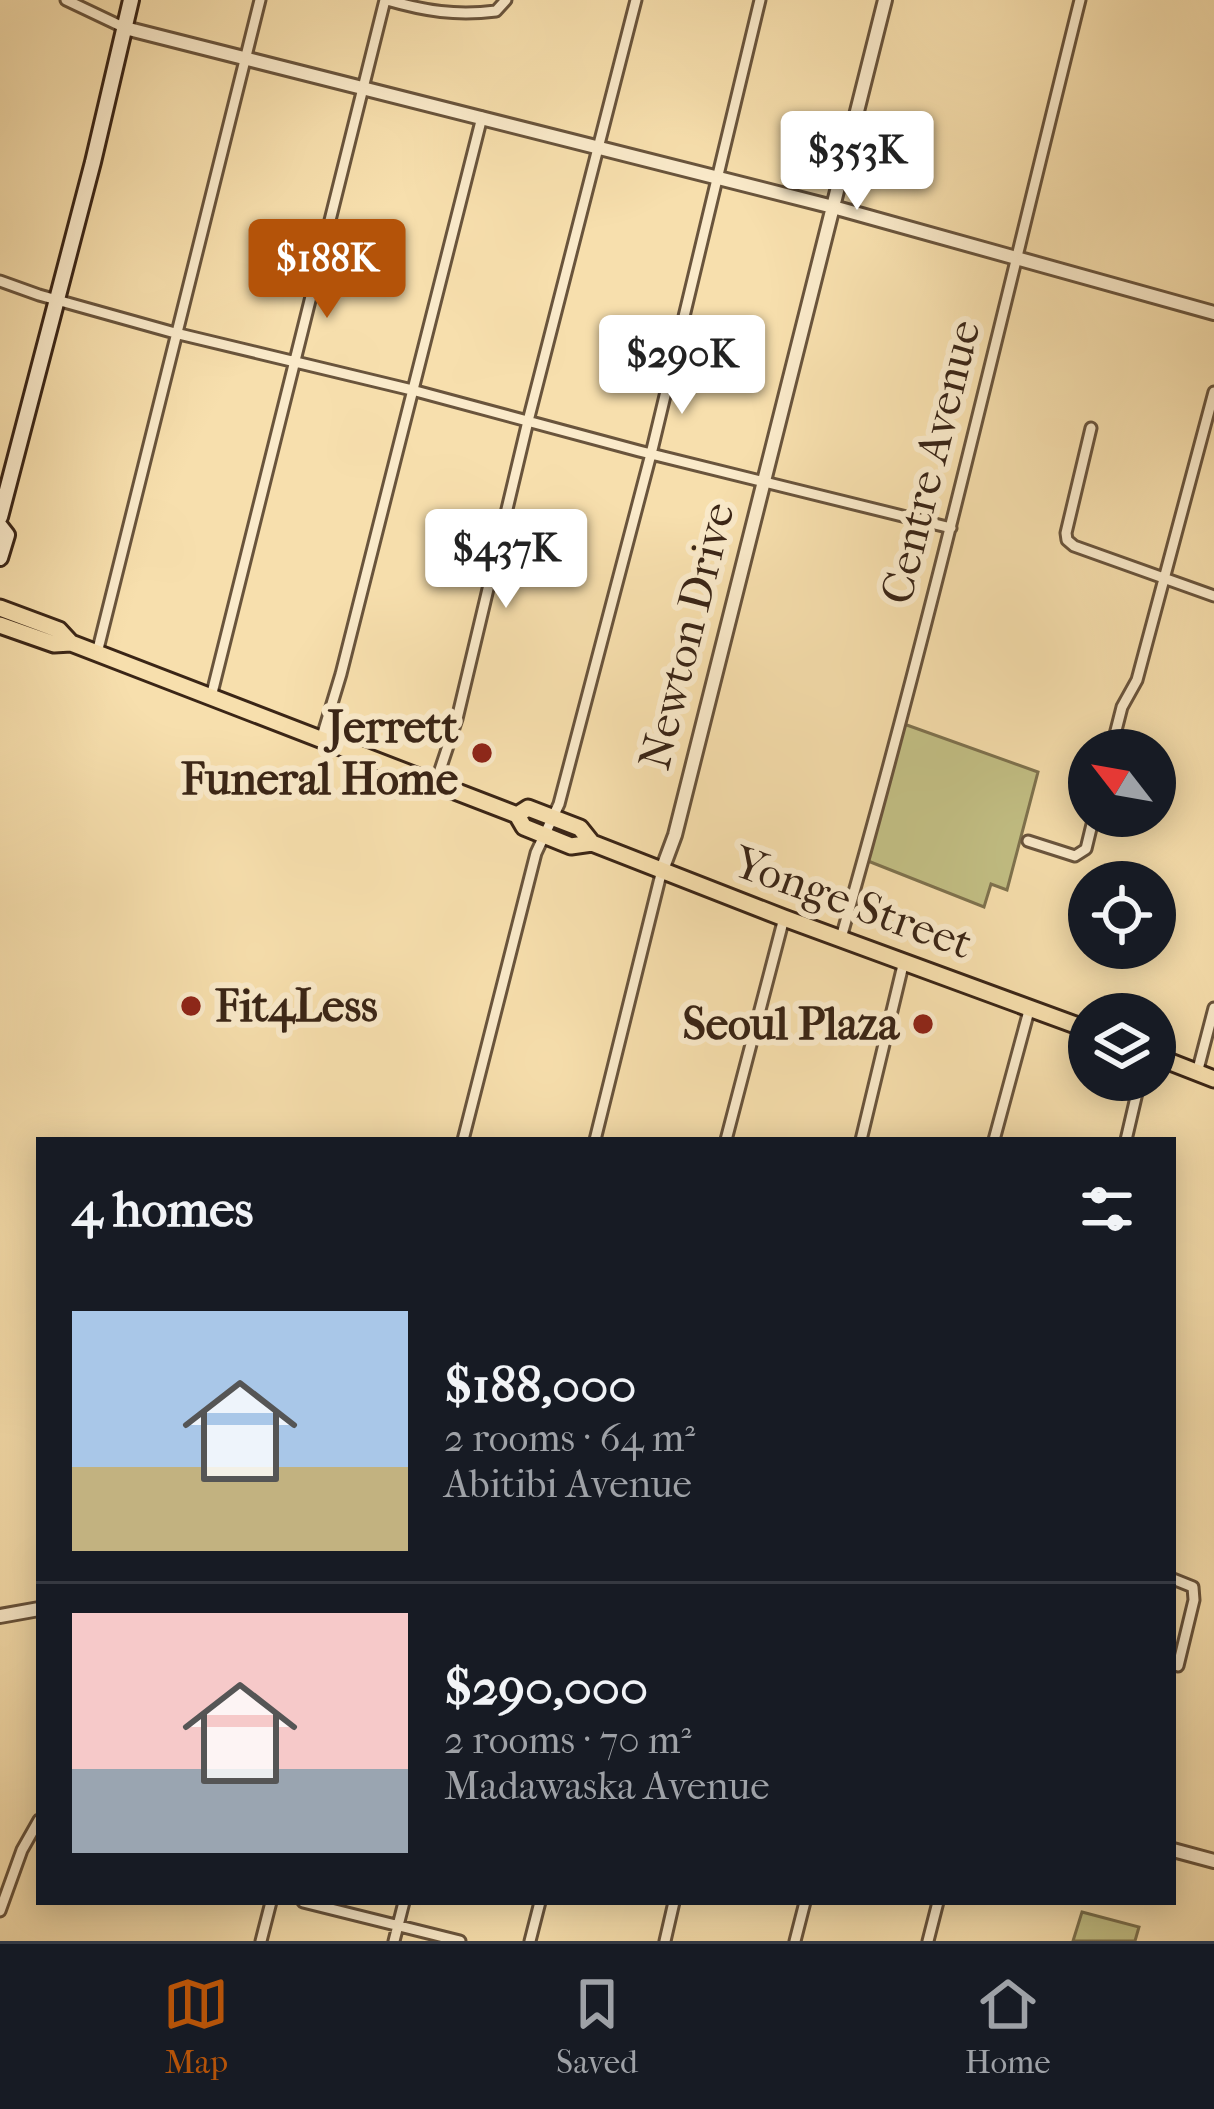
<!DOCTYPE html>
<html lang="en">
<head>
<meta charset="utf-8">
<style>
  body { margin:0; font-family:"IM FELL French Canon",serif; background:#20242c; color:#f1f3f6; height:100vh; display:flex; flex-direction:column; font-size:45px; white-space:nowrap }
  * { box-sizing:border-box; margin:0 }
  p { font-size:39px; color:#9ea1a6 }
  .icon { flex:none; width:66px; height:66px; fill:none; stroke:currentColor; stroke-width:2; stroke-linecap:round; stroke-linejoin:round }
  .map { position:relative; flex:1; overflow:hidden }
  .details { position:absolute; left:36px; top:1137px; width:1140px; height:768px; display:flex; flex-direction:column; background:#171b24; border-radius:0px; box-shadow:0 6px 30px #0003 }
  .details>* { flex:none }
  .needle { width:78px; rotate:301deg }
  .controls { position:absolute; left:1068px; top:729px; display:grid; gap:24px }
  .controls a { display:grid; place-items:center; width:108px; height:108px; border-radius:50%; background:#171b24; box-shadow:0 6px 30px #0003; font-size:60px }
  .price { position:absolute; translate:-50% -102px; padding:0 27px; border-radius:12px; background:#fff; color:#222; font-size:39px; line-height:78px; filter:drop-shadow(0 3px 6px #0008) }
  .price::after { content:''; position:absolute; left:50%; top:72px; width:36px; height:27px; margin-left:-18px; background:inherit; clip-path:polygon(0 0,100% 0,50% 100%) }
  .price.current { background:#b45309; color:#fff }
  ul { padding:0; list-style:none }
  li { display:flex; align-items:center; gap:36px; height:300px; padding:0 36px }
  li+li { border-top:3px solid #363941 }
  li span { display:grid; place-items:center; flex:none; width:336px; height:240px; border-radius:0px; color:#555 }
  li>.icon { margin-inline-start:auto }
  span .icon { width:144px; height:144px; fill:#fffc; stroke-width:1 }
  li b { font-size:51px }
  h2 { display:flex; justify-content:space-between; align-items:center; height:144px; padding:0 36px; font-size:51px }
  .dock { display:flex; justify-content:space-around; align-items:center; height:168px; border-top:3px solid #363941; background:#171b24; font-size:33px; color:#9ea1a6 }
  .dock a { display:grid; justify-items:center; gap:6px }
  .dock .current { color:#b45309 }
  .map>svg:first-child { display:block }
</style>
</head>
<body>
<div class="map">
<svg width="1214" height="1941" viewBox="0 0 1214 1941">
  <rect width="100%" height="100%" fill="#f7dfad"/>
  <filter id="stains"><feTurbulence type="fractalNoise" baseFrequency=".00167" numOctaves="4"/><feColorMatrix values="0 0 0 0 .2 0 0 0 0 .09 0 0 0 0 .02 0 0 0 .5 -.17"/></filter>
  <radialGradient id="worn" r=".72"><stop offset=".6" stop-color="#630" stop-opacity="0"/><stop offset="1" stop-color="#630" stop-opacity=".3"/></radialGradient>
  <path fill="#c3c085" stroke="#7e724e" stroke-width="3" d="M904,724l134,48 -31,118 -16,-6 -7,23 -116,-46z
    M1082,1912l57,15 -4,14h-62z"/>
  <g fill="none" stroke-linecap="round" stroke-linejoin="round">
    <g stroke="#69543c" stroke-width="15">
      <path id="minor" d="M66,0l59,28
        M387,0c38,11 69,16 109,11l10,-11
        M0,281l39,14 136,38 237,57 227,61 312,77
        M1091,428l-25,105 1,7 7,6 140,50
        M97,653l163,-653
        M211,697l174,-697
        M321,740l20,-66 141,-557
        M1111,750l11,-43 15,-27 77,-288
        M435,785l22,-66 71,-298 108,-421
        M1028,841l47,15 11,-7 8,-33
        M841,938c89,-311 161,-625 239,-938
        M1197,1073l17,-65
        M463,1140l73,-287 23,-49 92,-350 109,-454
        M595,1140l67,-270
        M726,1140l58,-222
        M861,1140l43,-179
        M994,1140l36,-133
        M1126,1140l14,-60
        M1173,1579l20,8 1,13 -16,66
        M303,1902l157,39
        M0,1911l22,-61 17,-30
        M261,1941l10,-39
        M394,1941l10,-39
        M530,1941l10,-39
        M665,1941l9,-39
        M795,1941l10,-39
        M928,1941l10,-39"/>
    </g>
    <g stroke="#69543c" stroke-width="18">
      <path id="tertiary" d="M125,28l708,179 381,106
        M662,870l13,-35 210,-835
        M0,1616l39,-7
        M1173,1850l41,11"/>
    </g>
    <g stroke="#3a2516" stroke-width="20">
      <path id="secondary" d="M0,517l93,-355 38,-162
        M0,526l7,9 -7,23"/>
    </g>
    <g stroke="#3a2516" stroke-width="21">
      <path id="primary" d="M0,608l59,22 12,13
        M0,625l54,19 17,-1 446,172 7,12 47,19 21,-3 192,75 305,112
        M517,815l11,-7 52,20 12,15
        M1155,1056l59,23"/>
    </g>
    <use href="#minor" stroke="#faeaca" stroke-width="9"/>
    <use href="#tertiary" stroke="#faeaca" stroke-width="12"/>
    <use href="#secondary" stroke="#faeaca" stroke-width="14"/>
    <use href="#primary" stroke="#f7dfad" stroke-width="15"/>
  </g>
  <g fill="#8f2418" stroke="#faeaca" stroke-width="4.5">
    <circle cx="482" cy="753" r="12"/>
    <circle cx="191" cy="1006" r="12"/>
    <circle cx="923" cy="1024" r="12"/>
  </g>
  <g text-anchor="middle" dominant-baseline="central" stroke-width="12" stroke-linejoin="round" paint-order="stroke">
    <g font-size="45" fill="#3a2516" stroke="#faeaca">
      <text transform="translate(931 462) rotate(-76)">Centre Avenue</text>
      <text transform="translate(687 636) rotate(-76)">Newton Drive</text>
      <text transform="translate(853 903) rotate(20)">Yonge Street</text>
    </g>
    <g font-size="45" font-weight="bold" fill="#3a2516" stroke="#faeaca" text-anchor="end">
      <text x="458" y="727">Jerrett<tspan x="458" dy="52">Funeral Home</tspan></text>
      <text x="215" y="1006" text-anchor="start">Fit4Less</text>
      <text x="899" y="1024">Seoul Plaza</text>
    </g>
  </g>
  <rect width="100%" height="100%" filter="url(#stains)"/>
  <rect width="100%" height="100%" fill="url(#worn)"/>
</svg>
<div class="controls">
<a><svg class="needle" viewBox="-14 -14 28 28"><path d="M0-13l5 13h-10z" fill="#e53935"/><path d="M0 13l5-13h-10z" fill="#9ea1a6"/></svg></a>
<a><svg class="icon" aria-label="locate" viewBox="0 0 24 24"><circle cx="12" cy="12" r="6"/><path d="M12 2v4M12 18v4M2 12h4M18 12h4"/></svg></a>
<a><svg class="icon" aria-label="layers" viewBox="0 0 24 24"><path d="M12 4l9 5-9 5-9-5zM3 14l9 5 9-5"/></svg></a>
</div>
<b class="price" style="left:857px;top:213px">$353K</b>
<b class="price current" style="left:327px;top:321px">$188K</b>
<b class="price" style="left:682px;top:417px">$290K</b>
<b class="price" style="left:506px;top:611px">$437K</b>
<section class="details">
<h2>4 homes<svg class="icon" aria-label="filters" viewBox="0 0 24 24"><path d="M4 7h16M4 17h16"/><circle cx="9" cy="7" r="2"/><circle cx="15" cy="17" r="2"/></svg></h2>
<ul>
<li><span style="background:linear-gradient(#a9c7e8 65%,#c2b280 0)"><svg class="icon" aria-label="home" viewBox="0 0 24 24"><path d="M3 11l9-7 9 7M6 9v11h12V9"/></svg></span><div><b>$188,000</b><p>2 rooms · 64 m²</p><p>Abitibi Avenue</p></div></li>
<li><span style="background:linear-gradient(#f6c9c9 65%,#9aa5b1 0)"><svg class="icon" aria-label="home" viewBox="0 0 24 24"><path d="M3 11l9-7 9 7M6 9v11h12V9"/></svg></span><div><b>$290,000</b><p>2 rooms · 70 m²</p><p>Madawaska Avenue</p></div></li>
</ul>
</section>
</div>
<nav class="dock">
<a class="current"><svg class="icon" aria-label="map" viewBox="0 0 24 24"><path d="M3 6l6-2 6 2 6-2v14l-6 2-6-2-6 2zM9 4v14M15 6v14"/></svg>Map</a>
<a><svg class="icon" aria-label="saved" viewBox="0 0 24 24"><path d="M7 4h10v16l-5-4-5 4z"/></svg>Saved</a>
<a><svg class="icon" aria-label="home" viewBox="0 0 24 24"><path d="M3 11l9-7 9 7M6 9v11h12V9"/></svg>Home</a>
</nav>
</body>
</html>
